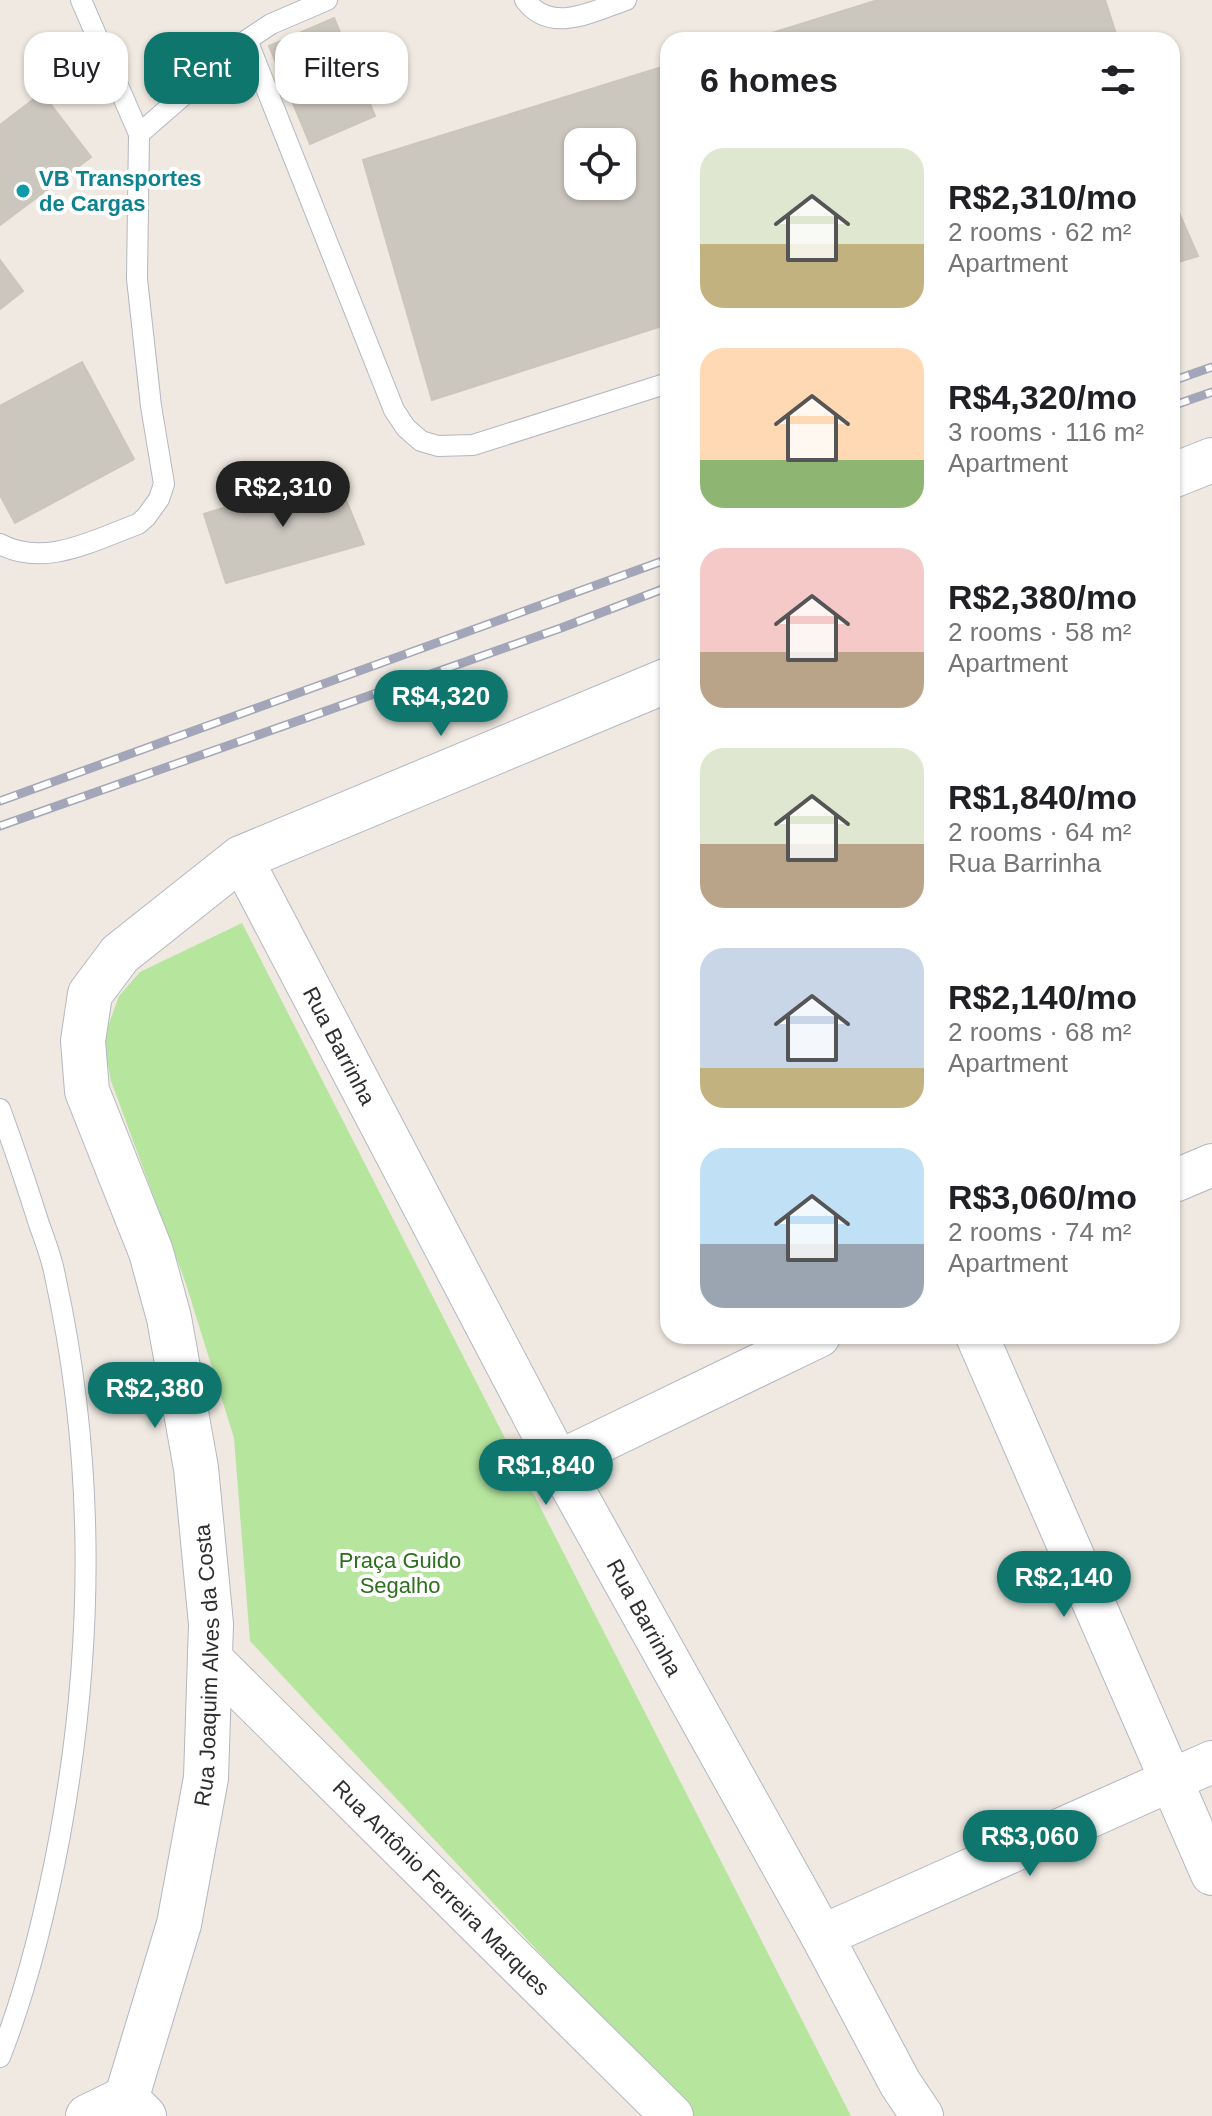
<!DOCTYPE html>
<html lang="en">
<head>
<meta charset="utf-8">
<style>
  body { margin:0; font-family:Helvetica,sans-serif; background:#f6f6f6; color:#202124; height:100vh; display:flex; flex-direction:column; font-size:30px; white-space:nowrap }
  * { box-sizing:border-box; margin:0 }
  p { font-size:26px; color:#757577 }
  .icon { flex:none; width:44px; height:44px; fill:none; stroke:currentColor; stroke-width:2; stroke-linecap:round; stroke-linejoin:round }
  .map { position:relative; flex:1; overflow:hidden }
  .details { position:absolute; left:660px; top:32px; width:520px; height:1312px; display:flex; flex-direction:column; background:#fff; border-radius:24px; box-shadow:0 2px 6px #0004 }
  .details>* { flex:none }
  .hud { position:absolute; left:24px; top:32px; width:516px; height:72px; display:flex; gap:16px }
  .controls { position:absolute; left:564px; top:128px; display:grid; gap:16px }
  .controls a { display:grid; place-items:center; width:72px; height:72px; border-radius:16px; background:#fff; box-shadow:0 2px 6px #0004; font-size:40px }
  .price { position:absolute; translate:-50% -68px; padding:0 18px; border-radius:28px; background:#0f766e; color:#fff; font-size:26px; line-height:52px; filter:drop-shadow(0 2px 4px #0008) }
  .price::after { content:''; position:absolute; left:50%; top:48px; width:24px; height:18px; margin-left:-12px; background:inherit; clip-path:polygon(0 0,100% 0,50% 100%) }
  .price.on { background:#222; color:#fff }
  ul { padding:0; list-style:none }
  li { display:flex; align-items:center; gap:24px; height:200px; padding:0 40px }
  li span { display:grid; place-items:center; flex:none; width:224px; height:160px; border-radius:24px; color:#555 }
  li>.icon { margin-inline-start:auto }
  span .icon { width:96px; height:96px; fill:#fffc; stroke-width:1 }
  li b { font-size:34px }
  h2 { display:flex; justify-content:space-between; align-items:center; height:96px; padding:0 40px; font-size:34px }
  .tag { padding:0 28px; border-radius:24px; background:#fff; box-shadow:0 2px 6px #0004; font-size:28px; line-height:72px }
  .tag.on { background:#0f766e; color:#fff }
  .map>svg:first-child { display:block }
</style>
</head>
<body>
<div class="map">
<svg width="1212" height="2116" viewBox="0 0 1212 2116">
  <rect width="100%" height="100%" fill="#efe9e1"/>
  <path fill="#b6e59e" d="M242,923l609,1193h-160l-441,-475 -16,-203 -49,-157 -74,-200 -8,-41 16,-44 21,-24z"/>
  <path fill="#cbc7bf" stroke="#cbc5ba" stroke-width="2" fill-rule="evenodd" d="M878,0h227l13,40h-369z
    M334,18l41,98 -65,28 -41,-98z
    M668,65v259l-236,76 -69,-240zM578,142h44v44h-44z
    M42,93l49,64 -91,68v-100z
    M1172,197l26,59 -26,8z
    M0,260l23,31 -23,18z
    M82,362l52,97 -119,64 -15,-28v-89z
    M335,473l29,71 -138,39 -22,-69z"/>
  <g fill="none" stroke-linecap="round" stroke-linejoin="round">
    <g stroke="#b4b7c1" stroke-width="22">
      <path id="service" d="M81,0l58,134
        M525,0c26,35 68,11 101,0
        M247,40l147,370 12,18 15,13 17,5 35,-1 195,-62
        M0,544c45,24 94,-4 138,-20l8,-7 13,-18 5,-15 -13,-78 -14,-127 2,-145 108,-94 24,-16 56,-24
        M0,1109c14,38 27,77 39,115 6,17 13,34 16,52 41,186 39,373 5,559 -14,75 -32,151 -60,222"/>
    </g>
    <g stroke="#b4b7c1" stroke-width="44">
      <g id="minor">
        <path id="s1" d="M241,858l317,604 264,474 78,147 22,33"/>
        <path d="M1172,1182l40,-17"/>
        <path d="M977,1336l235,538"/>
        <path d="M558,1462l261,-126"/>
        <path id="s2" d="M210,1658l462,458"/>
        <path d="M822,1936l390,-174"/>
        <path d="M87,2116l39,-19 19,19"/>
      </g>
    </g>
    <g stroke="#b4b7c1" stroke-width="46">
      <g id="secondary">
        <path d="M1172,476l40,-16"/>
        <path id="s3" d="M121,2116l58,-192 27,-146 5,-154 -15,-156 -27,-150 -18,-66 -64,-161 -4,-50 7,-47 30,-40 121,-96 427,-178"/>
      </g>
    </g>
    <use href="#service" stroke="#fff" stroke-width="20"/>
    <use href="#minor" stroke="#fff" stroke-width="42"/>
    <use href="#secondary" stroke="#fff" stroke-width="44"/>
    <g stroke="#a3a6b8" stroke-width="9">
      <path id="rail" d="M1172,381l40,-14
        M1172,406l40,-14
        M0,801l668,-242
        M0,826l561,-198 107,-41"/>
    </g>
    <use href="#rail" stroke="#fff" stroke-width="6" stroke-dasharray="18" stroke-linecap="butt"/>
  </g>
  <circle fill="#0f9aa8" stroke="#fff" stroke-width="3" cx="23" cy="191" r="8"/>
  <g text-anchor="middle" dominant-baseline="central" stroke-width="8" stroke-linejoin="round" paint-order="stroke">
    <g font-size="22" font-weight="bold" fill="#0d838f" stroke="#fff" text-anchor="start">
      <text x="39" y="178">VB Transportes<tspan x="39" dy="25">de Cargas</tspan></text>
    </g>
    <g font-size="22" fill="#2e2e2e" stroke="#fff">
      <text stroke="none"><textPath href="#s1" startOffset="212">Rua Barrinha</textPath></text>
      <text stroke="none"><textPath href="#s1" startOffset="860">Rua Barrinha</textPath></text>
      <text stroke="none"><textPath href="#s3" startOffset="462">Rua Joaquim Alves da Costa</textPath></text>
      <text stroke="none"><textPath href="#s2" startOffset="326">Rua Antônio Ferreira Marques</textPath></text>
    </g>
    <g font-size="22" fill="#2c6e1b" stroke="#fff">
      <text x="400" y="1560">Praça Guido<tspan x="400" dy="25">Segalho</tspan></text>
    </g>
  </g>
</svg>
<div class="controls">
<a><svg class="icon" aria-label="locate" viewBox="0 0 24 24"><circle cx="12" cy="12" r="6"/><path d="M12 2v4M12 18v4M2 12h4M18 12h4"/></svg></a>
</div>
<b class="price on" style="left:283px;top:529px">R$2,310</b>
<b class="price" style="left:441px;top:738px">R$4,320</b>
<b class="price" style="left:155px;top:1430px">R$2,380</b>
<b class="price" style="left:546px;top:1507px">R$1,840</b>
<b class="price" style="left:1064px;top:1619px">R$2,140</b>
<b class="price" style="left:1030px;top:1878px">R$3,060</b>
<div class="hud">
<a class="tag">Buy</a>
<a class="tag on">Rent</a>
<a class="tag">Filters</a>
</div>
<section class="details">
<h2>6 homes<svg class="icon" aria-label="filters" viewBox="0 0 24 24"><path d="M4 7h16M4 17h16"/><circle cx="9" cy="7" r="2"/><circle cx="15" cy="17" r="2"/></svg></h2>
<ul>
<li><span style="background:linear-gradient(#dfe7d0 60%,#c2b280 0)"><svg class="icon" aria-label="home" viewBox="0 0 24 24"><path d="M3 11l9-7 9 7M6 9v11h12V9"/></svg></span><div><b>R$2,310/mo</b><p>2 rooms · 62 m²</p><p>Apartment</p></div></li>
<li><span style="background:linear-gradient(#ffd9b3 70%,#8fb573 0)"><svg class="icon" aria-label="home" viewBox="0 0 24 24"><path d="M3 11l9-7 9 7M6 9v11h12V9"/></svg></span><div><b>R$4,320/mo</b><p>3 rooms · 116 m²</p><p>Apartment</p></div></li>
<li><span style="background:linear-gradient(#f6c9c9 65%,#b9a48a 0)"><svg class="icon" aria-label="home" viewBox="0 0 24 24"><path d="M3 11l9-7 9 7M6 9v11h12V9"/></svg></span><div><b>R$2,380/mo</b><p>2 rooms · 58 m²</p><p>Apartment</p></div></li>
<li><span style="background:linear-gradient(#dfe7d0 60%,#b9a48a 0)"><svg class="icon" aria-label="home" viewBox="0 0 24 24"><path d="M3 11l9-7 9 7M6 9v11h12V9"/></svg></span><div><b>R$1,840/mo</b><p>2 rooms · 64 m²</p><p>Rua Barrinha</p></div></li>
<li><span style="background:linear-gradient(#c9d6e8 75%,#c2b280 0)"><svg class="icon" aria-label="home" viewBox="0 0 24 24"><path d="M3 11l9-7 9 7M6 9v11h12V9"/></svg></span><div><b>R$2,140/mo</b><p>2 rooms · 68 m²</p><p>Apartment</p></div></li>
<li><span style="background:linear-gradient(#bfe0f5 60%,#9aa5b1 0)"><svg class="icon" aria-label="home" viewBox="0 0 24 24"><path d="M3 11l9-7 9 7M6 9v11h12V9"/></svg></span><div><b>R$3,060/mo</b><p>2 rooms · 74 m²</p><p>Apartment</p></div></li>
</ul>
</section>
</div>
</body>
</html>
